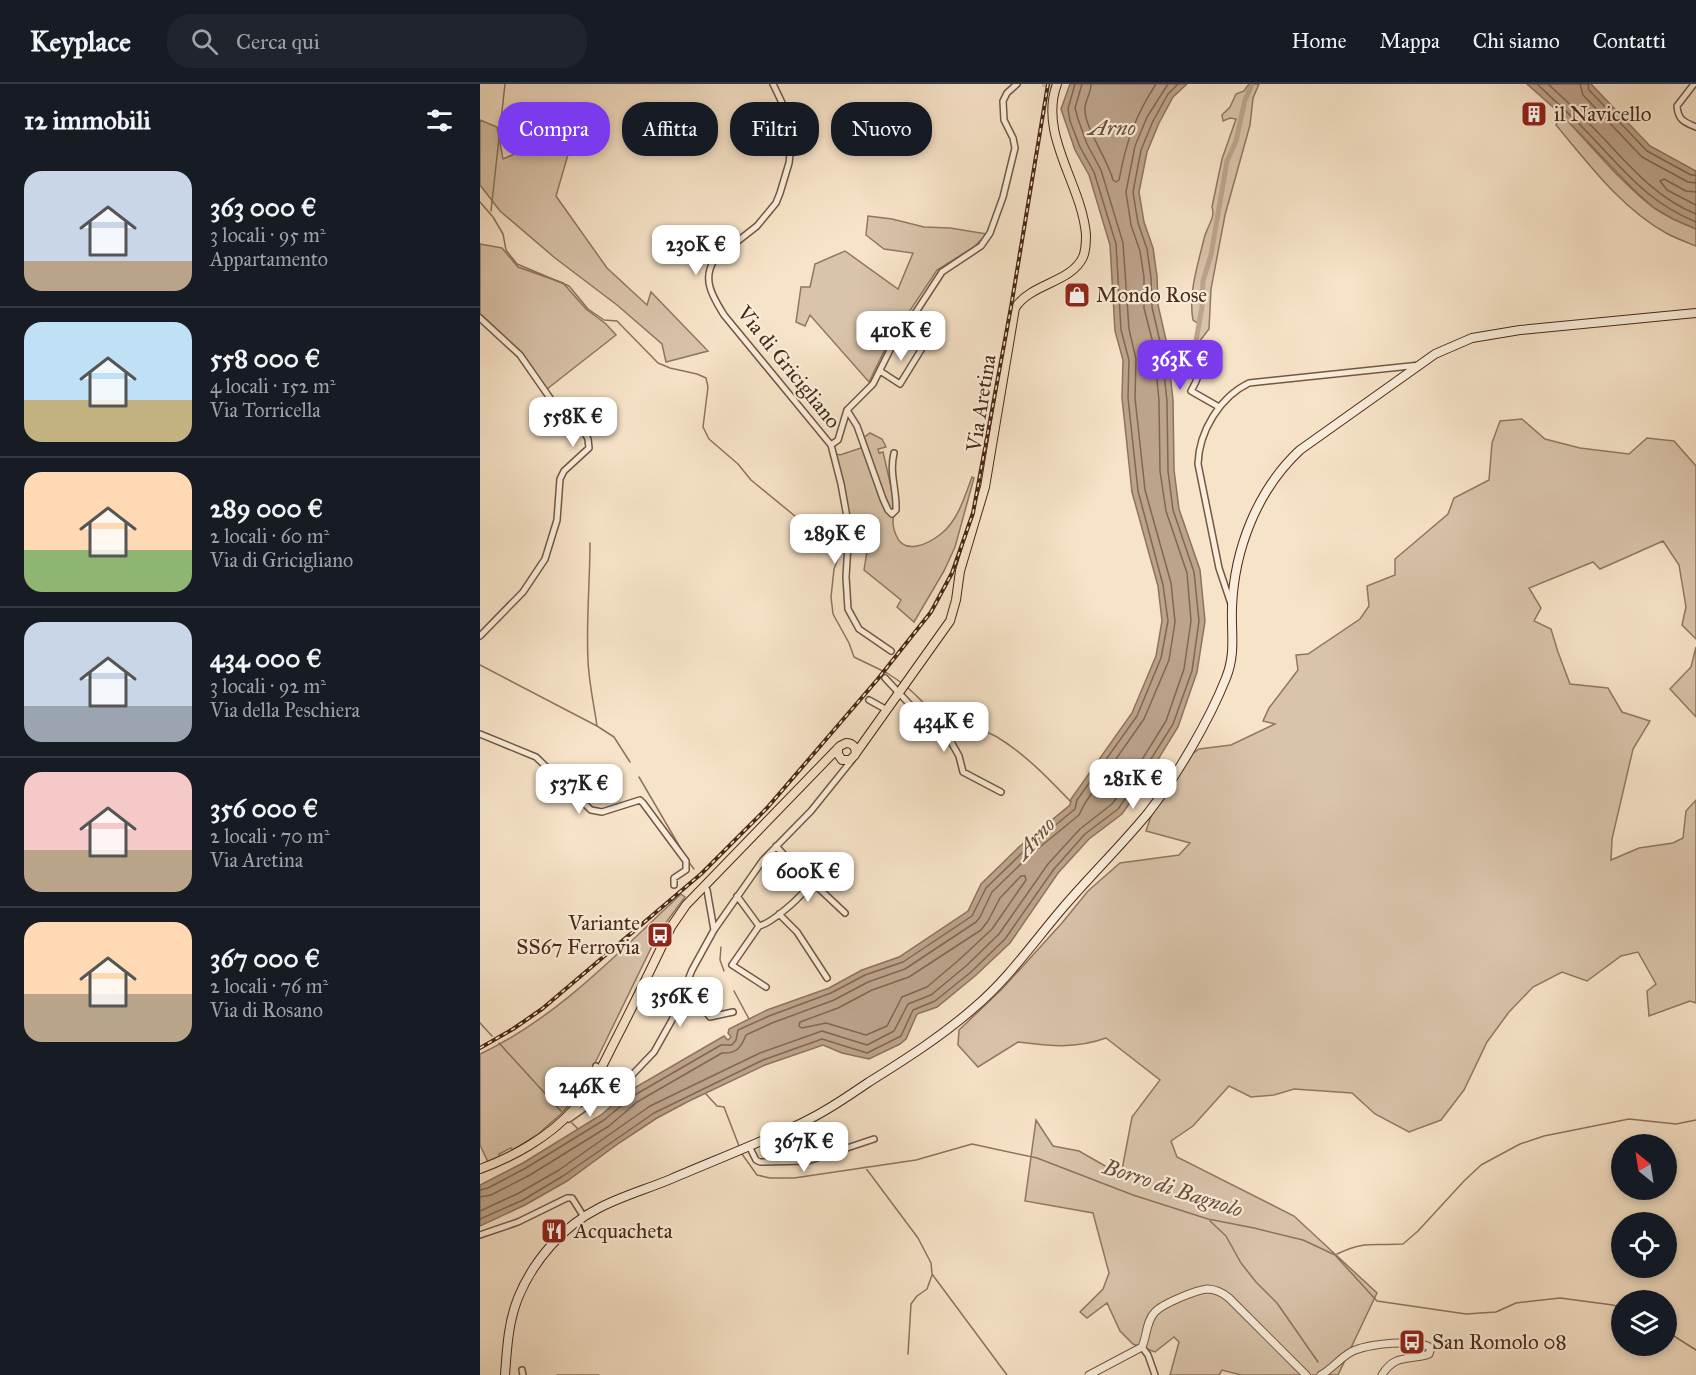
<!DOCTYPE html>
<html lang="it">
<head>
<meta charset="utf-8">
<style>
  body { margin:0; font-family:"IM FELL Great Primer",serif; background:#20242c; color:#f1f3f6; height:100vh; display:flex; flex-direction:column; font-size:22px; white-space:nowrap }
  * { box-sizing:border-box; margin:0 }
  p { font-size:20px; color:#9ea1a6 }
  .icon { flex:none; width:33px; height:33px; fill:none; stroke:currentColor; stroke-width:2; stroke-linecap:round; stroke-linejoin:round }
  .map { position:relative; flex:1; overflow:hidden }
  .panel { display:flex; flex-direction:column; background:#171b24; width:480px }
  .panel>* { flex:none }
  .top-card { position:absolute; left:18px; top:18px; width:570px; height:54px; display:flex; gap:12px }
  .needle { width:39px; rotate:330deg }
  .buttons { position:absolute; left:1131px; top:1050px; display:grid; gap:12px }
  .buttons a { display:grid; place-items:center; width:66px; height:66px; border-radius:50%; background:#171b24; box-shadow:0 3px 9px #0003; font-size:30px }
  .price { position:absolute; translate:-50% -51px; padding:0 14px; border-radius:12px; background:#fff; color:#222; font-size:20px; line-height:39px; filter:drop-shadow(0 2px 3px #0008) }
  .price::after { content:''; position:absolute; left:50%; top:36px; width:18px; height:14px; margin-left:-9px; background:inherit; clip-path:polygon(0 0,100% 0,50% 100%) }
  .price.active { background:#7c3aed; color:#fff }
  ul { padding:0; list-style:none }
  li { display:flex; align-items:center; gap:18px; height:150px; padding:0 24px }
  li+li { border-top:2px solid #363941 }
  li span { display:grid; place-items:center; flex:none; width:168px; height:120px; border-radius:18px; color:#555 }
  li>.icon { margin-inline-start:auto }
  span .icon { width:72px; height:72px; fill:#fffc; stroke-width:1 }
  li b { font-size:26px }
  h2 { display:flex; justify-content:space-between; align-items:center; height:72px; padding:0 24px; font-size:26px }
  .pill { padding:0 21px; border-radius:24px; background:#171b24; box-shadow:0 3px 9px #0003; font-size:21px; line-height:54px }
  .pill.active { background:#7c3aed; color:#fff }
  header { display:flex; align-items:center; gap:36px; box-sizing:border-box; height:84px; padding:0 30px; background:#171b24; border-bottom:2px solid #363941 }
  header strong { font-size:28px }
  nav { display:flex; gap:33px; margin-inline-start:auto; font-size:21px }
  .search { width:420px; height:54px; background:#20242c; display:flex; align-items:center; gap:15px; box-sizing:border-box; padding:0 21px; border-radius:24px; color:#9ea1a6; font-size:22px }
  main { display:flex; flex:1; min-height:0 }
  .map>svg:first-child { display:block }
</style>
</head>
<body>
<header>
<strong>Keyplace</strong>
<div class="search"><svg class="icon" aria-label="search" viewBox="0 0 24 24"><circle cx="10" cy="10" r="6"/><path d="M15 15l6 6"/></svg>Cerca qui</div>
<nav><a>Home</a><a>Mappa</a><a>Chi siamo</a><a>Contatti</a></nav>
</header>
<main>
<section class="panel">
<h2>12 immobili<svg class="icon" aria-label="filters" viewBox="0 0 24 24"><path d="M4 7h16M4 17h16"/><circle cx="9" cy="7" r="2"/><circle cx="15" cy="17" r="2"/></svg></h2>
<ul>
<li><span style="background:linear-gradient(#c9d6e8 75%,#b9a48a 0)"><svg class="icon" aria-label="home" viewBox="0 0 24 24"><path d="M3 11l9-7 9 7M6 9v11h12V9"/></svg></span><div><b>363 000 €</b><p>3 locali · 95 m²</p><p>Appartamento</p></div></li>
<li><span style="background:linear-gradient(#bfe0f5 65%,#c2b280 0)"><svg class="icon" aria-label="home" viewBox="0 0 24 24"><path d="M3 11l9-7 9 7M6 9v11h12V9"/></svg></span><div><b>558 000 €</b><p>4 locali · 152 m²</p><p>Via Torricella</p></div></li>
<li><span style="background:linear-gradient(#ffd9b3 65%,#8fb573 0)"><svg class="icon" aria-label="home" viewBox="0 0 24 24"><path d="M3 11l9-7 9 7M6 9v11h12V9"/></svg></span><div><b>289 000 €</b><p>2 locali · 60 m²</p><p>Via di Gricigliano</p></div></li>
<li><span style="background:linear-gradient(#c9d6e8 70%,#9aa5b1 0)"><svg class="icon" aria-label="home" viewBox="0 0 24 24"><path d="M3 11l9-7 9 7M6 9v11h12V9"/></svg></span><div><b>434 000 €</b><p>3 locali · 92 m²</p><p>Via della Peschiera</p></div></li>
<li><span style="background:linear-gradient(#f6c9c9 65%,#b9a48a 0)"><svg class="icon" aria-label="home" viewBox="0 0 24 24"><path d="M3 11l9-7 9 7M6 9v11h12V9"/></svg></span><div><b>356 000 €</b><p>2 locali · 70 m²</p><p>Via Aretina</p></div></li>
<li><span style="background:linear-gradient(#ffd9b3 60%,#b9a48a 0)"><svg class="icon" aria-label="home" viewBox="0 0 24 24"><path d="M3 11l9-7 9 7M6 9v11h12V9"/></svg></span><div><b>367 000 €</b><p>2 locali · 76 m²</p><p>Via di Rosano</p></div></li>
</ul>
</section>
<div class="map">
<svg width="1216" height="1291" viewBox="0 0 1216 1291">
  <rect width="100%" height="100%" fill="#f7e3c8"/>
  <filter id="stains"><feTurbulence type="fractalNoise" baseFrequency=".00333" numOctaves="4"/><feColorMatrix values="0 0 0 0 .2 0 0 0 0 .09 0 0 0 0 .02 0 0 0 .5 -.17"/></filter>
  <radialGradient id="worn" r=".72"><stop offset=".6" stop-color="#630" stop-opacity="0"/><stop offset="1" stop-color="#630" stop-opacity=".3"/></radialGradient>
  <path fill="#d9c3aa" stroke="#917660" stroke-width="1.5" d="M769,0h10l-6,14 -3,27 -25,90 -14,74 -2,40 -10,13 -3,-1 3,-17 -6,-4c-5,-26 5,-56 11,-81 2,-11 12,-21 8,-32l10,-48 14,-40 -6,-1 -7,3 -1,-6 8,-8 6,-13 8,-3z
    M1082,31c28,29 61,70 92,93 13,9 27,15 42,21v17c-10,-4 -21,-8 -30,-13 -45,-25 -78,-70 -110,-108z
    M0,36l17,7 6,32 73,-32 -20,69 51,72 40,37 4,-13 57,59 -42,11 -4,-18 -45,-39 -62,-47 -55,-47 -20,-26z
    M388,132l24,3 32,8 26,1 37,6 -13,13 -37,23 -50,75 -18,37 -59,-67 -5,11 -9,-4 5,-35h9l5,-23 30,-13 53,38 15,-36 -29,-4 -18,-14z
    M0,160l22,4 16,19 45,16 23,26 20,15 10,11 -69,54 -43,-52 -24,-16z
    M1042,335l23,20 35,9 49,6 18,-16 27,3 22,25v173l-14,-14 4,-18 -7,-42 -16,-24 -63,28 -7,-7 -64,26 12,20 -7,13 17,8 7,23 12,32 38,4 14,24 28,9 -17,28 -21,90 -1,21 28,-12 34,-5 10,-5 3,-27 10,-11v203l-6,-2 -41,15 -2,-25 9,-7 -18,-32 -17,4 -34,25 -25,-9 -29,15 -24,25 -22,30 -23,48 -23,30 -32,12 -34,-18 -23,-21 -58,-4 -20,6 -23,2 -22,-11 -36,40 -22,15 6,16 117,59 83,77 -39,82h-97l-19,-5 -3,5h-49l9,-33 -5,-5 -19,15 -22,-8 -13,-13 -13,-28 -20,15 -7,-6 23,-23 6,-16 -16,-60 -68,-12 11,-81 17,26 26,5 42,24 11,-58 28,-37 -54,-42c-30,11 -57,8 -88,4l-40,25 -20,-22 1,-15 42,-40 61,-67 26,-32 32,-28 59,-8 11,-12 -44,-12 5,-15 41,-62 7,-5 32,-4 44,-21 -12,-3 6,-13 29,-38 -2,-15 12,-1 52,-35 9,-13 -2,-20 28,-11v-16l53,-45 6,-16 35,-18 3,-37 8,-22z
    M390,349l12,6 4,8 -8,2 1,4 4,-1 13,56c-4,11 -4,17 0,27 8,21 33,9 46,-2 16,-13 23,-37 30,-56l2,1 -19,69 -11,24 -30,51 -17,-15 4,-7 -37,-30 4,-25 -20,-2 1,-15 -16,-75 7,2 21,-7 1,-9z
    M1216,563v70l-26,-28 21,-22z
    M201,810l4,3 -26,35 -66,135 -18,31 -14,16 -24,21 -24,15 -2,-2 -12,6v3l-11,5 -8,-17v-91c76,-35 141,-104 201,-160z"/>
  <path fill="#bca38b" stroke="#8e725c" stroke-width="1.5" d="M590,0h117l-14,13 -14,26 -12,29 -8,40 5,30 9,26 4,28 1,29 9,39 6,56 1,70 5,39 21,61 5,51 -8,51 -19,55 -37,60 -19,27 -33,25 -31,34 -48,70 -35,33 -38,31 -20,7 -11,25 -6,5 -31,15 -27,-6 -19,-8 -58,20 -76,36 -32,17 -38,25 -52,38 -42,24 -45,21v-41l43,-22 78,-48 28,-24 95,-55 4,4 3,-3 -3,-4 1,-4 38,-19 62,-22 33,-18 37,-13 69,-46 13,-27 39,-38 50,-41 1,-6 61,-86 24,-57 6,-35 -4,-35 -26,-94 -10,-94 1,-38 -8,-29 -5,-86 -21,-70 -14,-25 -14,-41z
    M1047,0h64l59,62 46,25v58l-23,-10 -19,-11 -21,-19 -71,-74z"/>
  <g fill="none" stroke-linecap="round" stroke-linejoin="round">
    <path stroke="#826650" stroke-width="1.5" d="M611,0c0,9 -5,15 -6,23 -2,19 23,52 28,73l3,2 3,-2c7,-38 16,-64 37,-96
      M1057,0c18,17 36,33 53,51 34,36 59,68 106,87
      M1068,0c21,19 40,38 59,58 27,29 52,57 89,72
      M1100,0l3,11 59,62 46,25 8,1
      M1108,0l1,6 58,61 44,24h5
      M1216,108l-10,-1 -22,-12 -4,2 7,9 29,15
      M541,792h4l1,4 -34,49 -32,30 -33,28 -25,10 -15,29 -21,9 -40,-12 -24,5 -3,-2 1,-4 38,-14 34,-18 37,-13 72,-47 7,-9 12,-23z
      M0,1106l8,-2 38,-20 78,-48 29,-24 88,-51h11l4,-5 2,-10 31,-14 62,-23 34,-18 38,-13 69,-46 14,-28 38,-37 51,-42 2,-9 60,-84 24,-58 7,-37 -5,-36 -25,-94 -10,-93 1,-38 -8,-30 -5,-86 -22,-72 -14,-25 -10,-26 -2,-12 7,-25
      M0,1113l11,-2 39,-20 79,-49 28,-24 85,-49c14,1 19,-5 24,-18l26,-12 62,-23 34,-18 37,-13 71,-47 4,-5 12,-25 37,-36 50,-41 6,-12 59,-84 25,-59 6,-38 -4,-39 -26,-93 -10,-92 1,-39 -7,-30 -6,-86 -22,-73 -14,-26 -9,-25 -3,-11 7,-24
      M0,1127l39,-18 40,-23 91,-64 110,-53 62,-22 45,14 27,-14 14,-27 23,-9 35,-29 33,-32 49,-70 32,-35 32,-25 18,-25 36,-58 18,-52 7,-48 -4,-48 -21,-62 -6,-40 -1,-70 -5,-54 -10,-39v-31l-4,-26 -9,-26 -5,-33 9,-46 12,-29 21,-33
      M0,1135l43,-19 40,-24 91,-63 109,-53 59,-21 45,14 34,-17 12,-26 22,-9 36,-29 34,-33 49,-70 31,-35 33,-25 18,-26 37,-59 19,-53 7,-50 -5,-49 -21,-62 -5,-39 -1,-70 -6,-55 -9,-39 -1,-30 -4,-28 -9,-26 -5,-31 8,-42 12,-29 15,-27 10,-10"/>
    <path stroke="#8e725c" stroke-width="1.5" d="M0,118l13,15 10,17 3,16 11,14 52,22 19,23 16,11 13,1 41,42 12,5 27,6 9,4 2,9 -5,40 6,12 29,25 13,16 50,41 27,9 10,10 2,13 -6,16 -3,28 2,17 16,29 5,14 33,16 15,10
      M11,127l14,-127
      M110,459c0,39 -4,78 -2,118 1,22 6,44 9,65
      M0,581l117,61 17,11 16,25
      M428,604c13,11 24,26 40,32 16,7 33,8 49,17 27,16 52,42 74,65
      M159,693l45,77
      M208,777l6,8
      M231,816l2,7
      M241,863l-1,13 4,11
      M254,907l15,28
      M0,939l12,13
      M19,959l62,68
      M226,1010l11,12 7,1 15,39
      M92,1039l6,6
      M262,1070l15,21 13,3h24l122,-18 56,-16 65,14 96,37 75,24 46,9 49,12 32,15 42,46 89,13 30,-2 20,-9 44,-5 53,7 9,4
      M385,1083l53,71 13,25 1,11 75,101
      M730,1137l16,15 15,27 15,19 21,21 41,59
      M857,1170c29,-14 36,-8 66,-10l15,-13 46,-50 17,-16 39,-21 24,-8 85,-17 47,5 20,-4
      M1186,1247l30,19
      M428,1270l3,-50 6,-8 10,-7 5,-14
      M77,1291h42"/>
    <path stroke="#bca38b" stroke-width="5" d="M716,257l6,-34 1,-26 8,-26 16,-94 9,-20 9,-41 7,-16"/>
    <path stroke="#d4bea4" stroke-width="5" stroke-dasharray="5 2.5" stroke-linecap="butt" d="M562,0l9,2"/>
    <g stroke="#745742" stroke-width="8">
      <path id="minor" d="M293,0l13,27 6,27 -3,25 -9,30 -4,10 -19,23 -42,33c-14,20 -2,38 9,56l107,130 10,39 8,44 -3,49 2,32 11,20 32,22
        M1214,0l-17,22c1,14 7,16 19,21
        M0,234l40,37 39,56 24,18 5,10 1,9 -25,23 -4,8 -3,41 -12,39 -22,33 -43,44
        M720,262c3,16 -1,32 -9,45l28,16
        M400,287l20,13 21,-34
        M367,326l10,16 26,73 5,11 4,4 4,-4c1,-20 -7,-36 -2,-57
        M351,361l7,-5 9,-30 26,-26 22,-44 19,-25 28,-43 39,-26 9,-13 13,-36 12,-49 -2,-10 -9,-18 -1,-19 4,-8 10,-9
        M751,520l-12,-36 -21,-104c1,-33 22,-67 51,-81l171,-18
        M405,594l43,46 22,16 9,16 4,16 38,20
        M389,616l18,10
        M0,650l56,23 55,53 11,2 38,-12 3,3 43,58v9l-12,8v7
        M296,762l31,34 5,2 33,31
        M227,806l7,40
        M257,812l22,30
        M299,830l18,18 30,46
        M286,903l-34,-22 27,-39c11,-2 39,-26 46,-36 2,-4 2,-6 2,-10
        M204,906l5,1 21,26 23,-5
        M116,982c-2,10 -5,20 7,24l8,-1
        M89,1035l64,-45 21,-22 18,-32 20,-50 22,-40 49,-70 48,-49 41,-51
        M269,1062l7,14 4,2 48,-1 66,-22
        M0,1151l38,-13 49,-24h5l12,19
        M662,1263l6,8 7,20
        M42,1286l1,5"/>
    </g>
    <g stroke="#745742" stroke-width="9">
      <path id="tertiary" d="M609,1291l53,-28c5,-11 4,-26 13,-35 7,-8 41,-22 52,-23 9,0 16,4 22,9l77,77
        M841,1291c11,-6 19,-17 30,-23 15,-8 67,-14 80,-4l-2,6c-19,7 -34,-1 -47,21"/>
    </g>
    <g stroke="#492816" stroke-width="10">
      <path id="secondary" d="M25,1291c2,-26 3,-52 13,-77 15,-37 45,-72 81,-90 23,-12 48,-19 72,-29 40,-17 80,-33 120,-51 28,-12 53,-29 78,-46 37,-23 73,-46 106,-75 33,-28 58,-64 86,-97 28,-33 60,-64 87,-97 28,-36 61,-92 78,-135 10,-25 5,-45 6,-70 2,-58 25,-118 68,-158l135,-96 37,-16 48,-8 176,-17"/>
    </g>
    <g stroke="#492816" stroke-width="10">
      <path id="primary" d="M376,669l94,-132 6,-21 4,-29 25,-84 30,-179c16,-25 56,-25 68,-51 3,-7 3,-15 3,-22 -4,-51 -48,-100 -29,-151
        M97,1013l15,-24
        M0,1085c33,-12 69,-32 93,-59 19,-20 30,-46 43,-71 19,-37 37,-74 55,-112l15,-22 154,-159 6,-3c7,0 11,5 9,12l-5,5h-8l-4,-6v-6"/>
    </g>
    <use href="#minor" stroke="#faeddb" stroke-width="5"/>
    <use href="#tertiary" stroke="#faeddb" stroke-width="7"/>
    <use href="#secondary" stroke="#faeddb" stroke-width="8"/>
    <use href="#primary" stroke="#f7e3c8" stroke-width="8"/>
    <g stroke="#492816" stroke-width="4">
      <path id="rail" d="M0,964l33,-19 29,-20 159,-135 66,-66 110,-128 54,-68 21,-39 21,-60 38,-206 37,-223"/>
    </g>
    <use href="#rail" stroke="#faeddb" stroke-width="1.5" stroke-dasharray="4.5" stroke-linecap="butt"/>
  </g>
  <defs>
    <g id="building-square" transform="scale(1.35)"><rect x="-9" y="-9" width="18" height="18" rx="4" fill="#8f2418" stroke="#faeddb"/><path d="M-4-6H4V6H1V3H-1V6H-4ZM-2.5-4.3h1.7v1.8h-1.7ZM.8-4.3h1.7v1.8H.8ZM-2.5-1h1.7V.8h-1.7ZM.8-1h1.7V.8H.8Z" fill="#fff"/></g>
    <g id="shop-square" transform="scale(1.35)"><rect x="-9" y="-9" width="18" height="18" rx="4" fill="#8f2418" stroke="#faeddb"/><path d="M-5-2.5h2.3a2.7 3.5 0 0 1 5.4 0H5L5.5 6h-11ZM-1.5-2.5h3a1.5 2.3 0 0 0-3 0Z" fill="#fff"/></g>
    <g id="bus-square" transform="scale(1.35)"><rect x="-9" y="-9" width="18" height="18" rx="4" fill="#8f2418" stroke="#faeddb"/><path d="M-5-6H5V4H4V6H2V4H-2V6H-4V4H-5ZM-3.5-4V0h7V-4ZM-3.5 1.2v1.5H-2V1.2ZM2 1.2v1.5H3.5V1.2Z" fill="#fff"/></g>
    <g id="restaurant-square" transform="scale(1.35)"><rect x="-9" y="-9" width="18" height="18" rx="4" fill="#8f2418" stroke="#faeddb"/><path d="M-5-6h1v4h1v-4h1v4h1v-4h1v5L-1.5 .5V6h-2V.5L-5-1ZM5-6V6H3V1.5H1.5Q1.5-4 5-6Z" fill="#fff"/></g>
  </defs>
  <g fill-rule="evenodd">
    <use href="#building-square" x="1054" y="30"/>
    <use href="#shop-square" x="597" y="211"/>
    <use href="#bus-square" x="180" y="851"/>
    <use href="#restaurant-square" x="74" y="1147"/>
    <use href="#bus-square" x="932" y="1258"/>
  </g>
  <g text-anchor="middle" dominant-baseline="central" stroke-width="4.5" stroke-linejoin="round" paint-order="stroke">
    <g font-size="21" fill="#492816" stroke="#faeddb" text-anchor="start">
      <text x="1074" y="30">il Navicello</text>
      <text x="616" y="211">Mondo Rose</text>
      <text x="160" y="839" text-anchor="end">Variante<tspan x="160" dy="24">SS67 Ferrovia</tspan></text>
      <text x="94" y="1147">Acquacheta</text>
      <text x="952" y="1258">San Romolo 08</text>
    </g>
    <g font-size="21" fill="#492816" stroke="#faeddb">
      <text transform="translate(309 283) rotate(51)">Via di Gricigliano</text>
      <text transform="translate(501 319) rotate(-81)">Via Aretina</text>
    </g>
    <g font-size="22" font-style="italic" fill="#6c4d39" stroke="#faeddb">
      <text x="632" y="43">Arno</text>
      <text transform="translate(555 754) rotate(-48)">Arno</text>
      <text transform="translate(693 1104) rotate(18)">Borro di Bagnolo</text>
    </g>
  </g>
  <rect width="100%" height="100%" filter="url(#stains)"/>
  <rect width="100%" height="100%" fill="url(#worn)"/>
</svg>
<div class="buttons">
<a><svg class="needle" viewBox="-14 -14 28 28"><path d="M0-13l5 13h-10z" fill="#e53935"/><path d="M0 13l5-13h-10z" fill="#9ea1a6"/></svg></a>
<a><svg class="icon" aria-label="locate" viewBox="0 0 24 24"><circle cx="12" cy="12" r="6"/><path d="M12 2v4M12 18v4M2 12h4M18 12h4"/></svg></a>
<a><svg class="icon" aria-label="layers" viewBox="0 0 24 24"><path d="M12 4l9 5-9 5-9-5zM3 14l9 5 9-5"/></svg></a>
</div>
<b class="price" style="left:216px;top:192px">230K €</b>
<b class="price" style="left:421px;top:278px">410K €</b>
<b class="price active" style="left:700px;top:307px">363K €</b>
<b class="price" style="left:93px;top:364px">558K €</b>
<b class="price" style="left:355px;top:481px">289K €</b>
<b class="price" style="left:464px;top:669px">434K €</b>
<b class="price" style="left:653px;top:726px">281K €</b>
<b class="price" style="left:99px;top:731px">537K €</b>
<b class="price" style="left:328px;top:819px">600K €</b>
<b class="price" style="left:200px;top:944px">356K €</b>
<b class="price" style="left:110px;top:1034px">246K €</b>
<b class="price" style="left:324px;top:1089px">367K €</b>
<div class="top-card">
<a class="pill active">Compra</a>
<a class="pill">Affitta</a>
<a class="pill">Filtri</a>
<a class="pill">Nuovo</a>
</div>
</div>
</main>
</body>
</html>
